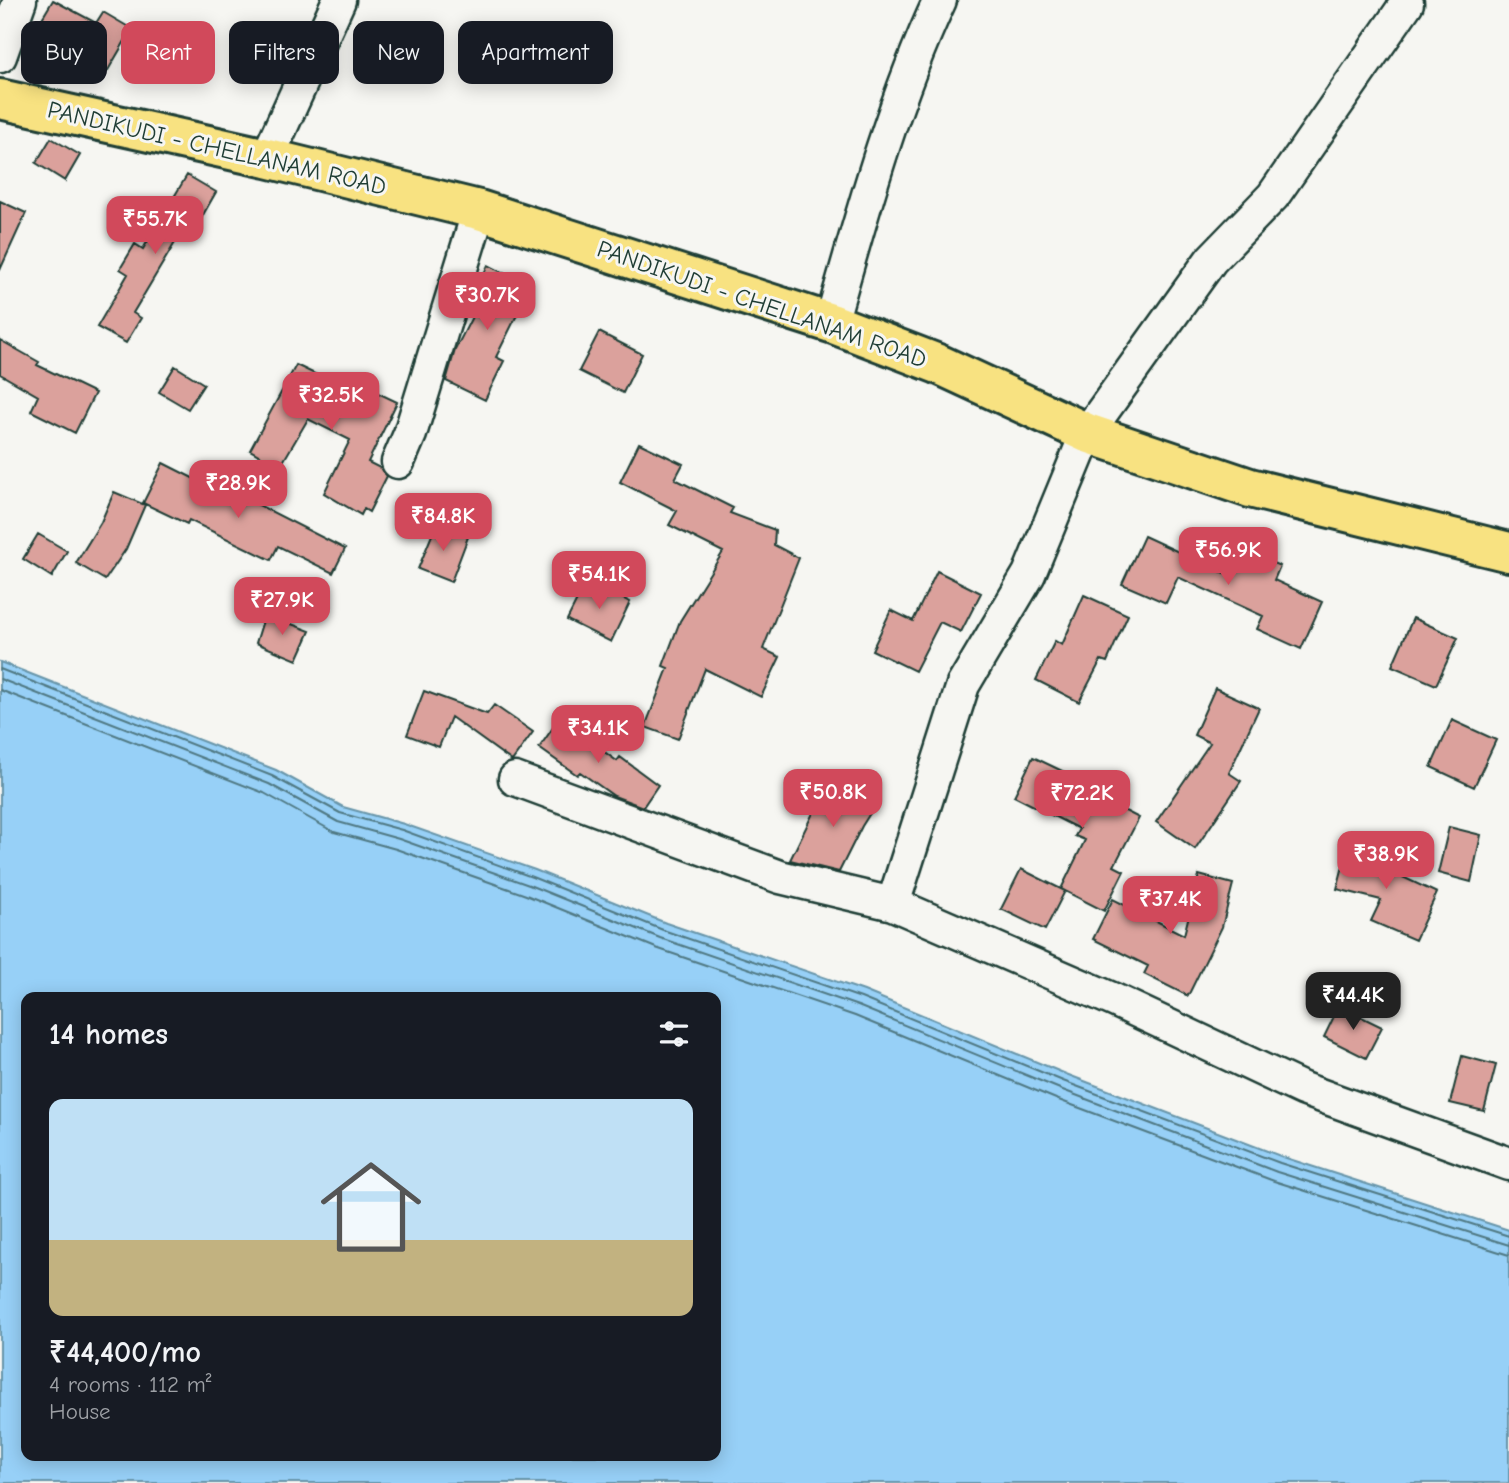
<!DOCTYPE html>
<html lang="en">
<head>
<meta charset="utf-8">
<style>
  body { margin:0; font-family:"Comic Neue",sans-serif; background:#242831; color:#f1f3f6; height:100vh; display:flex; flex-direction:column; font-size:26px; white-space:nowrap }
  * { box-sizing:border-box; margin:0 }
  p { font-size:23px; color:#9ea1a6 }
  .icon { flex:none; width:38px; height:38px; fill:none; stroke:currentColor; stroke-width:2; stroke-linecap:round; stroke-linejoin:round }
  .map { position:relative; flex:1; overflow:hidden }
  .details { position:absolute; left:21px; top:992px; width:700px; height:469px; display:flex; flex-direction:column; background:#171b24; border-radius:14px; box-shadow:0 4px 18px #0003 }
  .details>* { flex:none }
  .banner { position:absolute; left:21px; top:21px; width:700px; height:63px; display:flex; gap:14px }
  .price { position:absolute; translate:-50% -60px; padding:0 16px; border-radius:14px; background:#d1495b; color:#fff; font-size:23px; line-height:46px; filter:drop-shadow(0 2px 4px #0008) }
  .price::after { content:''; position:absolute; left:50%; top:42px; width:21px; height:16px; margin-left:-10px; background:inherit; clip-path:polygon(0 0,100% 0,50% 100%) }
  .price.current { background:#222; color:#fff }
  ul { padding:0; list-style:none }
  li { display:grid; align-content:center; gap:14px; height:371px; padding:0 28px }
  li+li { border-top:2px solid #363941 }
  li span { display:grid; place-items:center; height:217px; border-radius:14px; color:#555 }
  li>.icon { margin-inline-start:auto }
  span .icon { width:126px; height:126px; fill:#fffc; stroke-width:1 }
  li b { font-size:30px }
  h2 { display:flex; justify-content:space-between; align-items:center; height:84px; padding:0 28px; font-size:30px }
  .chip { padding:0 24px; border-radius:14px; background:#171b24; box-shadow:0 4px 18px #0003; font-size:24px; line-height:63px }
  .chip.current { background:#d1495b; color:#fff }
  .map>svg:first-child { display:block }
</style>
</head>
<body>
<div class="map">
<svg width="1509" height="1483" viewBox="0 0 1509 1483">
  <rect width="100%" height="100%" fill="#f6f6f2"/>
  <filter id="ink" filterUnits="userSpaceOnUse"><feTurbulence type="fractalNoise" baseFrequency=".0143" numOctaves="2"/><feDisplacementMap in="SourceGraphic" scale="14" xChannelSelector="R" yChannelSelector="G"/><feConvolveMatrix kernelMatrix="1 2 1 2 8 2 1 2 1" color-interpolation-filters="sRGB"/></filter>
  <g filter="url(#ink)">
    <path fill="#97d0f7" stroke="#6795a9" stroke-width="2" fill-rule="evenodd" d="M0,662l276,108 67,37 61,17 131,46 131,53 198,68 202,83 217,83 226,73v253h-1509zM26,998h690v458h-690z"/>
    <g fill="none" stroke-linecap="round" stroke-linejoin="round">
      <path stroke="#4f7882" stroke-width="2" d="M0,669l272,107 68,37 62,17 130,47 131,53 198,68 202,83 217,82 229,73
        M0,679l269,105 69,38 61,17 130,46 131,53 198,68 202,83 217,83 232,73
        M0,690l264,103 70,39 62,17 130,46 130,53 199,68 201,83 218,82 235,74"/>
    </g>
    <path fill="#dba19c" stroke="#1f3d34" stroke-width="2" d="M53,0l43,23 7,-11 29,17 -25,43 -43,-25 -7,12 -29,-17z
      M51,138l29,17 -15,26 -29,-18z
      M187,175l29,17 -25,44 -9,-5 -49,82 8,5 -15,25 -29,-16 31,-53 -8,-5 15,-25 8,5z
      M0,201l26,12 -26,57z
      M488,265l43,22 -35,70 8,4 -19,39 -39,-19 9,-31 21,-41 -7,-4z
      M599,332l43,22 -19,39 -44,-22z
      M0,340l39,22 -2,3 58,28 -20,40 -44,-22 7,-15 -38,-22z
      M296,365l52,25 5,-9 44,21 -29,60 14,7 5,7 -18,36 -5,-3 -3,6 -37,-22 26,-53 -42,-21 -28,48 -30,-17z
      M175,366l29,18 -16,25 -29,-17z
      M639,443l44,21 -8,15 58,29 -3,5 45,17 -1,15 25,13 -36,91 17,8 -19,40 -56,-28 -27,70 -33,-12 23,-59 -5,-2 17,-45 43,-69 -54,-27 8,-14 -57,-29z
      M163,463l81,41 3,-5 98,50 -12,24 -55,-27 -7,14 -82,-40 -2,4 -44,-21z
      M114,492l31,13 -19,44 -21,31 -29,-17 25,-41z
      M436,525l32,12 -17,45 -33,-13z
      M38,534l29,17 -15,26 -29,-18z
      M1144,536l80,37 12,-26 44,19 -6,14 48,22 -21,47 -44,-20 6,-13 -85,-39 -12,26 -44,-19z
      M937,571l44,22 -20,39 -21,-10 -25,49 -43,-21 19,-40 22,11z
      M587,580l43,22 -19,40 -44,-22z
      M1084,595l44,20 -21,47 -6,-2 -22,42 -43,-22 19,-39 7,4z
      M265,614l45,17 -13,29 -41,-17z
      M1413,618l45,20 -22,47 -44,-19z
      M1215,688l44,20 -30,65 12,8 -46,68 -39,-27 54,-79 -16,-8z
      M424,691l63,23 7,-9 39,27 -21,29 -61,-44 -12,30 -32,-12z
      M559,719l58,42 3,-4 38,28 -15,22 -29,-11 -34,-24 -3,3 -38,-27z
      M1452,720l44,20 -22,47 -43,-20z
      M1033,757l44,21 -3,7 65,33 -25,48 10,5 -20,40 -43,-22 24,-49 -10,-4 4,-7 -65,-33z
      M835,780l39,27 -12,19 -23,46 -49,-12 25,-51z
      M1449,827l32,8 -10,47 -33,-9z
      M1349,843l34,9 -4,14 58,27 -22,47 -44,-19 10,-21 -44,-11z
      M1021,869l44,22 -20,39 -44,-21z
      M1199,875l34,9 -11,43 -34,69 -44,-22 4,-8 -55,-27 20,-40 71,36z
      M1339,1006l43,21 -16,31 -42,-21z
      M1462,1056l34,9 -12,46 -34,-8z"/>
    <g fill="none" stroke-linecap="round" stroke-linejoin="round">
      <g stroke="#1f3d34" stroke-width="37">
        <path id="minor" d="M1407,3l-134,193 -62,64 -124,173 -58,141 -66,111 -70,219 221,96 189,89 206,75
          M0,56l20,-56
          M267,158l72,-158
          M831,323c31,-109 61,-220 109,-323
          M398,462l12,-28 69,-224
          M515,779l265,98 113,27"/>
      </g>
      <g stroke="#1f3d34" stroke-width="44">
        <path id="major" d="M0,99l267,59 212,52 352,113 107,41 149,69 163,55 259,64"/>
      </g>
      <use href="#minor" stroke="#f6f6f2" stroke-width="32"/>
      <use href="#major" stroke="#f8e281" stroke-width="38"/>
    </g>
  </g>
  <g text-anchor="middle" dominant-baseline="central" stroke-width="6" stroke-linejoin="round" paint-order="stroke">
    <g font-size="24" fill="#1f3d34" stroke="#f6f6f2">
      <text transform="translate(217 148) rotate(13)">PANDIKUDI - CHELLANAM ROAD</text>
      <text transform="translate(762 304) rotate(19)">PANDIKUDI - CHELLANAM ROAD</text>
    </g>
  </g>
</svg>
<b class="price" style="left:155px;top:256px">₹55.7K</b>
<b class="price" style="left:487px;top:332px">₹30.7K</b>
<b class="price" style="left:331px;top:432px">₹32.5K</b>
<b class="price" style="left:238px;top:520px">₹28.9K</b>
<b class="price" style="left:443px;top:553px">₹84.8K</b>
<b class="price" style="left:1228px;top:587px">₹56.9K</b>
<b class="price" style="left:599px;top:611px">₹54.1K</b>
<b class="price" style="left:282px;top:637px">₹27.9K</b>
<b class="price" style="left:598px;top:765px">₹34.1K</b>
<b class="price" style="left:833px;top:829px">₹50.8K</b>
<b class="price" style="left:1082px;top:830px">₹72.2K</b>
<b class="price" style="left:1386px;top:891px">₹38.9K</b>
<b class="price" style="left:1170px;top:936px">₹37.4K</b>
<b class="price current" style="left:1353px;top:1032px">₹44.4K</b>
<div class="banner">
<a class="chip">Buy</a>
<a class="chip current">Rent</a>
<a class="chip">Filters</a>
<a class="chip">New</a>
<a class="chip">Apartment</a>
</div>
<section class="details">
<h2>14 homes<svg class="icon" aria-label="filters" viewBox="0 0 24 24"><path d="M4 7h16M4 17h16"/><circle cx="9" cy="7" r="2"/><circle cx="15" cy="17" r="2"/></svg></h2>
<ul>
<li><span style="background:linear-gradient(#bfe0f5 65%,#c2b280 0)"><svg class="icon" aria-label="home" viewBox="0 0 24 24"><path d="M3 11l9-7 9 7M6 9v11h12V9"/></svg></span><div><b>₹44,400/mo</b><p>4 rooms · 112 m²</p><p>House</p></div></li>
</ul>
</section>
</div>
</body>
</html>
